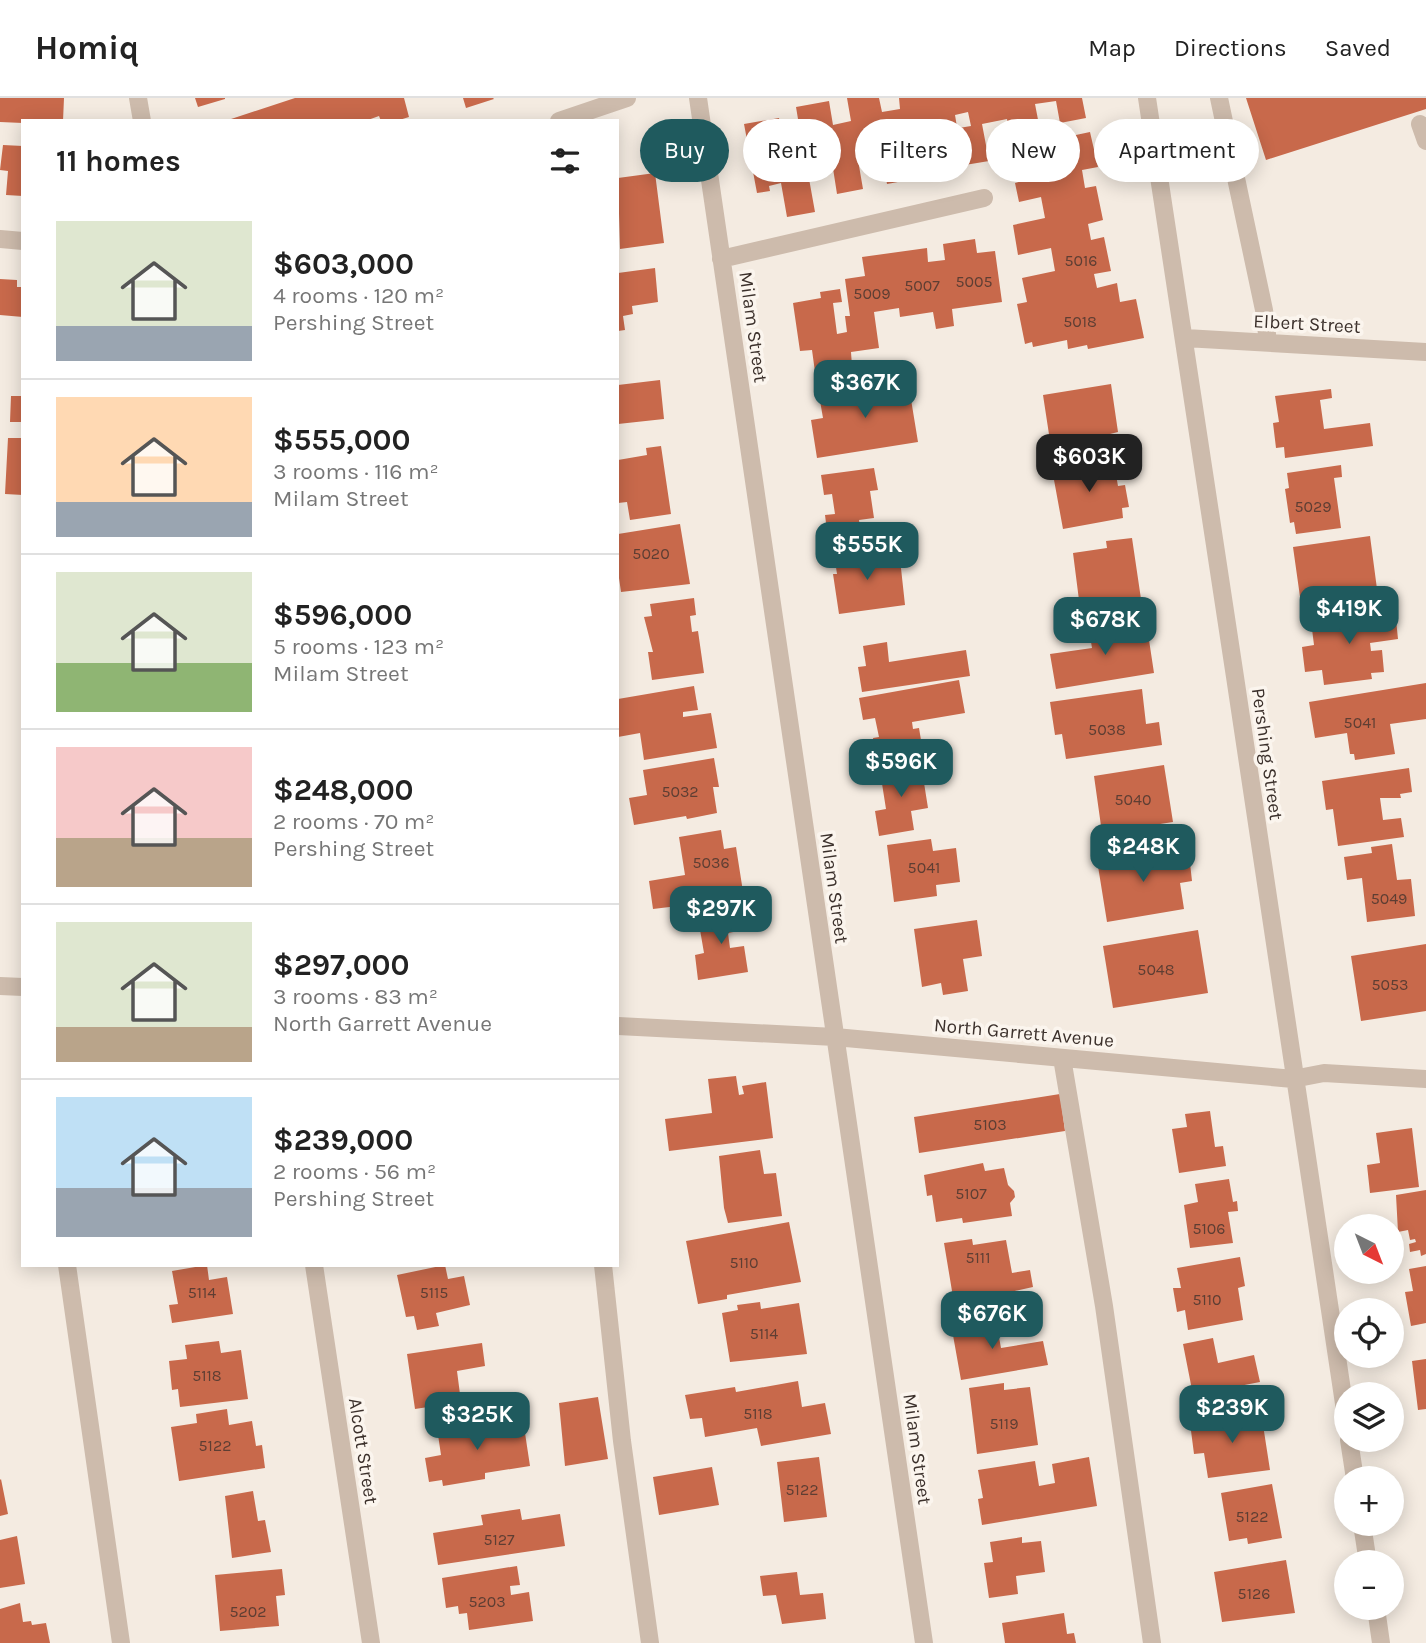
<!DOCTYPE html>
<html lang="en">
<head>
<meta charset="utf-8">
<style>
  body { margin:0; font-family:Karla,sans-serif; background:#f2f2f2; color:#222; height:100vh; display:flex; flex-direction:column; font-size:26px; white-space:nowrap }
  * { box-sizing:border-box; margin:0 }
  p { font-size:23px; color:#767676 }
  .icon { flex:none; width:38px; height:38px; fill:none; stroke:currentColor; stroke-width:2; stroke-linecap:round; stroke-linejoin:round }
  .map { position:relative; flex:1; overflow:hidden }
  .drawer { position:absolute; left:21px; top:21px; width:598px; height:1148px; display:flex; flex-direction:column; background:#fff; border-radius:0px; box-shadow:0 4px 18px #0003 }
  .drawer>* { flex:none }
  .guide { position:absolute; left:640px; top:21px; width:665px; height:63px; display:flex; gap:14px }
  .needle { width:46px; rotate:138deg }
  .buttons { position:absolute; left:1334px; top:1116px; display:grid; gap:14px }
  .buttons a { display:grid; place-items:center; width:70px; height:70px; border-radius:50%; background:#fff; box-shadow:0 4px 18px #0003; font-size:35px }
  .price { position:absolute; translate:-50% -60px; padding:0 16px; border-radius:14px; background:#1f5a5e; color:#fff; font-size:23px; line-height:46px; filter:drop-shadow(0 2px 4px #0008) }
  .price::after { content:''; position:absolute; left:50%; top:42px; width:21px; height:16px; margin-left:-10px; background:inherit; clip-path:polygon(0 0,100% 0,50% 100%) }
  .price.selected { background:#222; color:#fff }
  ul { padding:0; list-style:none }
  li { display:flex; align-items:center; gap:21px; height:175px; padding:0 35px }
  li+li { border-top:2px solid #e0e0e0 }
  li span { display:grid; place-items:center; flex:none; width:196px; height:140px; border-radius:0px; color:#555 }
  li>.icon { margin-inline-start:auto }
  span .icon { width:84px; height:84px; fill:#fffc; stroke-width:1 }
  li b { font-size:30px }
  h2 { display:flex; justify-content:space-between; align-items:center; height:84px; padding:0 35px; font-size:30px }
  .chip { padding:0 24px; border-radius:32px; background:#fff; box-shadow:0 4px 18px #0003; font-size:24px; line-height:63px }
  .chip.selected { background:#1f5a5e; color:#fff }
  header { display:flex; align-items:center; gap:42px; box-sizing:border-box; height:98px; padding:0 35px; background:#fff; border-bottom:2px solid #e0e0e0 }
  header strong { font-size:33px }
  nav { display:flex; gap:38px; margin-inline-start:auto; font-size:24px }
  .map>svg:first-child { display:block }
</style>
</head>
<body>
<header>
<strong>Homiq</strong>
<nav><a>Map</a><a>Directions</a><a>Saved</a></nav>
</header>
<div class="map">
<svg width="1426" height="1545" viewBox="0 0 1426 1545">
  <rect width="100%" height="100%" fill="#f4ebe1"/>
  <path fill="#c8694b" d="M0,0h64l-1,23h-40v2l-23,-1z
    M195,0h30v1l-27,8z
    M295,0h109l5,19 -13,4h-15l-2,-5 -14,5h-140z
    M463,0h30l1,1 -28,9z
    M847,0h32l3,14 18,-3 -1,-11h183l4,20 -26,5 -4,-22 -21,3 5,26 -30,6 -3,-17 -25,5 7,37 -30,5 -6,-37 18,-3 -3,-14 -13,3 2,12 -26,5 6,32 -26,4 3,11 -27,5 -6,-34 -13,3v6l-10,1 5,29 -26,5 -5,-32 -15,3 1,5 -10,3 7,39 -28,5 -6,-34 -12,3 1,5 -13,2 -13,-69 35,-6 5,29 18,-4 -6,-36 33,-6 4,24 18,-4z
    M1246,0h180v11l-160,51z
    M1090,34l8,35 -16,3 3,18 11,-2 7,34 -15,4 3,16 13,-3 7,34 -17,3 3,14 20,-5 3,19 16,-3 8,39 -56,11 -1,-4 -19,4 -1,-9 -34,7 -1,-5 -7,2 -8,-40 10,-2 -5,-24 33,-7 -4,-23 -33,7 -5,-30 32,-7 -4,-21 -22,5 -4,-19 7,-2 -7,-33z
    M3,47l20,1v50l-17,-1 2,-24 -8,-1z
    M655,75l9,70 -44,6 -2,-71z
    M975,141l2,14 18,-2 7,51 -50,7 2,17 -18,3 -3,-17 -33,5 -1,-9 -25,4 5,36 -28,4 1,14 -37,6 -3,-22 -12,1 -7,-48 28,-5 -1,-6 20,-3 2,13 -9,1 4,31 10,-2 -2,-16h5l-5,-37 20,-3 -3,-19 65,-9 1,14 17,-2 -2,-16z
    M655,170l3,34 -26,4 1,8 -10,2 2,14 -7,1v-58z
    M0,181l17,1v7h6v30l-23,-2z
    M660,282l4,39 -46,5v-39z
    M908,283l10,61 -101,16 -6,-38 12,-2 -4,-23z
    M1111,286l7,48 -8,2 2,11 -60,9 -9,-59z
    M1331,291l1,9 -12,2 4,29 46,-6 3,23 -88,12 -1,-11 -8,1 -3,-25 6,-1 -4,-26z
    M11,298h12v26h-13z
    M8,340h15v57l-18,-1z
    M661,348l10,68 -41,6 -3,-18 -9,1v-43l29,-5 -1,-7z
    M1113,360l5,28 7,-1 4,22 -7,1 1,10 -60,11 -11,-60z
    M1341,367l1,12 -8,1 7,50 -45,6 -2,-12 -4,1 -5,-34 4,-1 -2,-15z
    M874,370l4,22 -8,1 4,27 -15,2 2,14 -33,5 -3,-24 10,-1 -3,-20 -8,1 -3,-20z
    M680,426l10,60 -69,8 -3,-21v-37z
    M1370,438l7,53 -20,3 1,6 -29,4 1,5 -28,4 -9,-64z
    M1132,440l9,61 -61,9 -7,-55 34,-5 -1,-7z
    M877,450l2,15 21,-4 5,46 -66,9 -6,-40h4l-3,-20z
    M694,500l2,17 -6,1 2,16 6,-1 6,42 -52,7 -4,-28h5l-9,-35 8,-1 -2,-12z
    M1395,512l3,29 -28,4 1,8 11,-1 2,22 -13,1 1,6 -48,6 -2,-15 -17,2 -3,-25 12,-2 -3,-24z
    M1134,519l4,25 11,-2 5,33 -98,16 -6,-35 42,-6 -3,-18 27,-4 -1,-6z
    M887,544l2,20 77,-12 4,26 -108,16 -4,-25 8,-1 -3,-20z
    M959,582l6,33 -53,9 1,7 6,-1 4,24 -47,9 -3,-23 6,-1 -4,-19 -12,2 -4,-22z
    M1426,585v36l-36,5 5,30 -40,6 -1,-6h-4l-3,-21 -32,5 -6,-36z
    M694,588l4,24 -15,2v5l28,-4 6,35 -73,12 -4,-27 -22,4v-38z
    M1142,591l4,35 13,-2 3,23 -96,14 -4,-25 -7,1 -5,-33z
    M714,660l5,29h-6l4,26 -30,6 -1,-3 -52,9 -5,-27 18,-3 -4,-25z
    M921,666l7,44 -17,3 3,19 -35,6 -4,-25 11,-2 -6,-38z
    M1164,667l9,57 -71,11 -8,-57z
    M1409,670l3,24 -12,2 1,4h-21l3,22 18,-2 3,19 -66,9 -5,-37 -7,1 -4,-29z
    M721,732l3,19 12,-2 8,51 -91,11 -4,-28 36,-6 -6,-38z
    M931,741l2,12 23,-3 4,34 -24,3 1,11 -43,6 -7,-57z
    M1392,746l5,36 14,-1 4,37 -48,6 -5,-44 -15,2 -3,-23 28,-4 -1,-6z
    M1176,748l3,19 11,-2 2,18 -12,2 4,26 -77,13 -10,-62z
    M746,813l3,18 -21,4 2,15 14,-2 4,26 -50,8 -3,-25 9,-2 -6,-35z
    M977,822l5,36 -19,3 5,32 -25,4 -2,-12 -19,4 -8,-58z
    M1198,832l10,63 -95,15 -10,-62z
    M1426,846v67l-65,10 -10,-65z
    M736,978l3,19 5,-1 -2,-8 24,-4 7,56 -104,13 -4,-32 47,-6 -4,-34z
    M1060,996l5,37 -146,22 -5,-36z
    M1210,1013l5,36 8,-1 3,20 -47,7 -7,-44 15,-2 -2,-13z
    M1412,1030l7,59 -49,6 -3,-28 13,-2 -4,-30z
    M760,1052l4,24 12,-1 6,43 -54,7 -4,-15 -5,-52z
    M983,1065l2,8 19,-3 4,17 6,6 1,6 -5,6 2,13 -49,7 -1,-5 -26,4 -4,-27 -5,1 -3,-21z
    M1229,1081l4,23 4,-1 1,10 -10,1 5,31 -43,5 -6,-43 14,-3 -3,-18z
    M1426,1092v64l-5,2 -1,-6 -10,2 -1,-8 7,-2 -1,-3 -5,1 -2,-10 -10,2 -2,-37z
    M789,1124l12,60 -74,13v4l-29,5 -12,-63z
    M972,1141l1,6 33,-5 6,33 18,-3 3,17 -45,10 -1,-6 -34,6 -9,-54z
    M1240,1159l5,29 -7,2 5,32 -55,10 -3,-20 -8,2 -4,-24h8l-4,-20z
    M207,1167l2,15 18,-3 6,37 -61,9 -3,-18 9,-1 -6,-33z
    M445,1167l3,14 16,-3 6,29 -34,8 3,13 -22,4 -3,-14 -8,1 -9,-42z
    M1426,1168v57l-15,3 -6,-34 8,-1 -4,-22z
    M760,1204l1,7 38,-6 8,51 -77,8 -8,-49 16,-3 -1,-5z
    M995,1218l6,32 42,-7 5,24 -87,15 -10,-56z
    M1213,1240l5,25 36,-8 6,27 -67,13 -10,-51z
    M219,1243l2,12 20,-3 7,49 -68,8 -2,-18 -6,1 -3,-29 18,-2 -2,-14z
    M482,1245l3,23 -28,5 4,31 -46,7 -8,-55z
    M1426,1261v50l-8,1 -6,-49z
    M798,1283l4,26 23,-4 6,31 -70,12 -4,-18 -52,9 -3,-19 -12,1 -5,-24 50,-8 1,5z
    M1004,1285v7l26,-3 8,58 -61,9 -8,-66z
    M598,1299l10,62 -43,7 -6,-63z
    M227,1311l2,16 23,-4 4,25 6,-1 3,23 -86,13 -8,-54 26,-4 -1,-9z
    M1261,1314l9,58 -62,8 -4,-25 -10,1 -4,-31z
    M512,1321l3,15 10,-1 5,33 -45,7v6l-42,7 -1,-6 -13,2 -4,-24 16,-3 -4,-27z
    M819,1359l8,60 -43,5 -7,-60z
    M1089,1359l8,49 -115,19 -4,-26 5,-1 -5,-28 57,-9 4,25 16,-3 -3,-19z
    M712,1369l7,38 -60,10 -6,-38z
    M1,1381l7,35 -8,2v-36z
    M1272,1386l10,54 -34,6 -1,-6 -18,3 -8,-48z
    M253,1393l5,30 7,-1 6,32 -39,6 -7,-62z
    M520,1411l2,11 38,-6 5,32 -127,19 -5,-32 50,-8 -2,-10z
    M17,1438l8,48 -25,4v-48z
    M1022,1439v6l19,-2 4,31 -29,4 2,18 -29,4 -5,-35 9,-1 -3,-20z
    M1286,1462l9,53 -73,9 -8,-50z
    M517,1468l3,19 -10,1 1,9 18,-3 4,29 -64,9 -2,-17 -8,1 -1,-8 -12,2 -4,-30z
    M282,1471l3,26 -9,1 3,30 -59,5 -5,-56z
    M797,1474l3,23 23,-2 3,26 -44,5 -6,-29 -13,1 -3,-20z
    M20,1505l3,19 8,-1 1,4 14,-2 4,20h-50v-34z
    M1064,1515l3,21 7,-1 2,10h-71l-3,-20z"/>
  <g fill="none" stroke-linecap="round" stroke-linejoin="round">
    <path stroke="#cdbbac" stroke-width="18" d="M138,0l4,23
      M698,0l226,1545
      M1147,0c70,439 130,880 199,1319
      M1219,0l45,212 4,32
      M559,23l68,-23
      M1420,26l6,17
      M0,141l23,2
      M721,161l263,-61
      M1185,240l241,14
      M0,888l23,1
      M618,928l217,11 458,42 31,-6 102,6
      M1062,960l42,248 48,337
      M67,1167l54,378
      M314,1167l57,378
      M603,1167l19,176 28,202
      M1349,1342l6,39
      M1362,1426l6,39
      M1376,1510l5,35"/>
  </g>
  <g text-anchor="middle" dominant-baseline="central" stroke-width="7" stroke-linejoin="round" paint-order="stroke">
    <g font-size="16" fill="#5e3e33">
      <text x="1081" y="162">5016</text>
      <text x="974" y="183">5005</text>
      <text x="922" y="187">5007</text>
      <text x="872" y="195">5009</text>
      <text x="1080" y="223">5018</text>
      <text x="1313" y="408">5029</text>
      <text x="651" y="455">5020</text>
      <text x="1360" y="624">5041</text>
      <text x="1107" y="631">5038</text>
      <text x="680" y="693">5032</text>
      <text x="1133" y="701">5040</text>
      <text x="711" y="764">5036</text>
      <text x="924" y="769">5041</text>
      <text x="1389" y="800">5049</text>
      <text x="1156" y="871">5048</text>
      <text x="1390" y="886">5053</text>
      <text x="990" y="1026">5103</text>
      <text x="971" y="1095">5107</text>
      <text x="1209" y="1130">5106</text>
      <text x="978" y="1159">5111</text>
      <text x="744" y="1164">5110</text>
      <text x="202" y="1194">5114</text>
      <text x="434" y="1194">5115</text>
      <text x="1207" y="1201">5110</text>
      <text x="764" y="1235">5114</text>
      <text x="207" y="1277">5118</text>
      <text x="758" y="1315">5118</text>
      <text x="1004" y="1325">5119</text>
      <text x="215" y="1347">5122</text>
      <text x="802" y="1391">5122</text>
      <text x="1252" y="1418">5122</text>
      <text x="499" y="1441">5127</text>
      <text x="1254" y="1495">5126</text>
      <text x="487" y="1503">5203</text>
      <text x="248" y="1513">5202</text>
    </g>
    <g font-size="19" fill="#3b302b" stroke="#fbf5ee">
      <text transform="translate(1307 226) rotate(3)">Elbert Street</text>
      <text transform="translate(753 229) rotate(82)">Milam Street</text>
      <text transform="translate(1267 656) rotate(82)">Pershing Street</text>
      <text transform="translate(834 790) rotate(82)">Milam Street</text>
      <text transform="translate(1024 935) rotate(5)">North Garrett Avenue</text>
      <text transform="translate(917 1351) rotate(82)">Milam Street</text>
      <text transform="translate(363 1353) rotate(81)">Alcott Street</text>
    </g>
  </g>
</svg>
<div class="buttons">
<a><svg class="needle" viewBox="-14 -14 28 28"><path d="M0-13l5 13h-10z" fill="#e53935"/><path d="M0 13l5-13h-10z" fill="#767676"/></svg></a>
<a><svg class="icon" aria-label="locate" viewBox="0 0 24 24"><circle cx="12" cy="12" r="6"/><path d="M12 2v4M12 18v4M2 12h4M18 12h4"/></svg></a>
<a><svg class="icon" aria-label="layers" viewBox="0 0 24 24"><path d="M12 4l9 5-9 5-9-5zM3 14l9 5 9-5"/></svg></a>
<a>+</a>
<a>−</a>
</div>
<b class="price" style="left:865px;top:322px">$367K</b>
<b class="price selected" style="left:1089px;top:396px">$603K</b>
<b class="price" style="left:867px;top:484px">$555K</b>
<b class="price" style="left:1349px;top:548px">$419K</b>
<b class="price" style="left:1105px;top:559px">$678K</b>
<b class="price" style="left:901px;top:701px">$596K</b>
<b class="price" style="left:1143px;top:786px">$248K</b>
<b class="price" style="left:721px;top:848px">$297K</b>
<b class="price" style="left:992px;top:1253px">$676K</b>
<b class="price" style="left:1232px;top:1347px">$239K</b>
<b class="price" style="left:477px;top:1354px">$325K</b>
<div class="guide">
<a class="chip selected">Buy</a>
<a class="chip">Rent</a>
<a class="chip">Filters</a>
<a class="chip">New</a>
<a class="chip">Apartment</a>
</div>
<section class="drawer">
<h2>11 homes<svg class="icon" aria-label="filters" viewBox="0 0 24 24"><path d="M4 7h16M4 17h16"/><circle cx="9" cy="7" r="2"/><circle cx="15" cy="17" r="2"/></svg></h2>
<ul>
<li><span style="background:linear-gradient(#dfe7d0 75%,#9aa5b1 0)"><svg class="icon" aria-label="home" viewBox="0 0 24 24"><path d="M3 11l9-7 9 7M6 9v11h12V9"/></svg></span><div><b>$603,000</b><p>4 rooms · 120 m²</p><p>Pershing Street</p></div></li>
<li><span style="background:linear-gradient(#ffd9b3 75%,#9aa5b1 0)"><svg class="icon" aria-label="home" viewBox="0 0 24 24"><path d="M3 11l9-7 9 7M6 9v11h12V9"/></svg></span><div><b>$555,000</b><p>3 rooms · 116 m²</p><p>Milam Street</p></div></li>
<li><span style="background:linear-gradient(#dfe7d0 65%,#8fb573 0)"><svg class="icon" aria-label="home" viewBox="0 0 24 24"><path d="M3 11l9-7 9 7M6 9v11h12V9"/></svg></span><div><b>$596,000</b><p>5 rooms · 123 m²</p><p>Milam Street</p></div></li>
<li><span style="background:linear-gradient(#f6c9c9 65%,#b9a48a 0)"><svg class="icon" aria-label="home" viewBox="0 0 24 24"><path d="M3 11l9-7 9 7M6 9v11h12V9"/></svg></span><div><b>$248,000</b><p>2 rooms · 70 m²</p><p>Pershing Street</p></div></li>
<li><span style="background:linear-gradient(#dfe7d0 75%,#b9a48a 0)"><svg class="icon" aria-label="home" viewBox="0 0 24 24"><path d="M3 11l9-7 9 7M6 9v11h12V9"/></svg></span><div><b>$297,000</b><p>3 rooms · 83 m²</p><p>North Garrett Avenue</p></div></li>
<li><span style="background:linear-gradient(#bfe0f5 65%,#9aa5b1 0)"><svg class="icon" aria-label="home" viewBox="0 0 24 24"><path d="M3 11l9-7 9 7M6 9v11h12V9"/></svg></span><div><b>$239,000</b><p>2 rooms · 56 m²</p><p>Pershing Street</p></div></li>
</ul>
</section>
</div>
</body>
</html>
